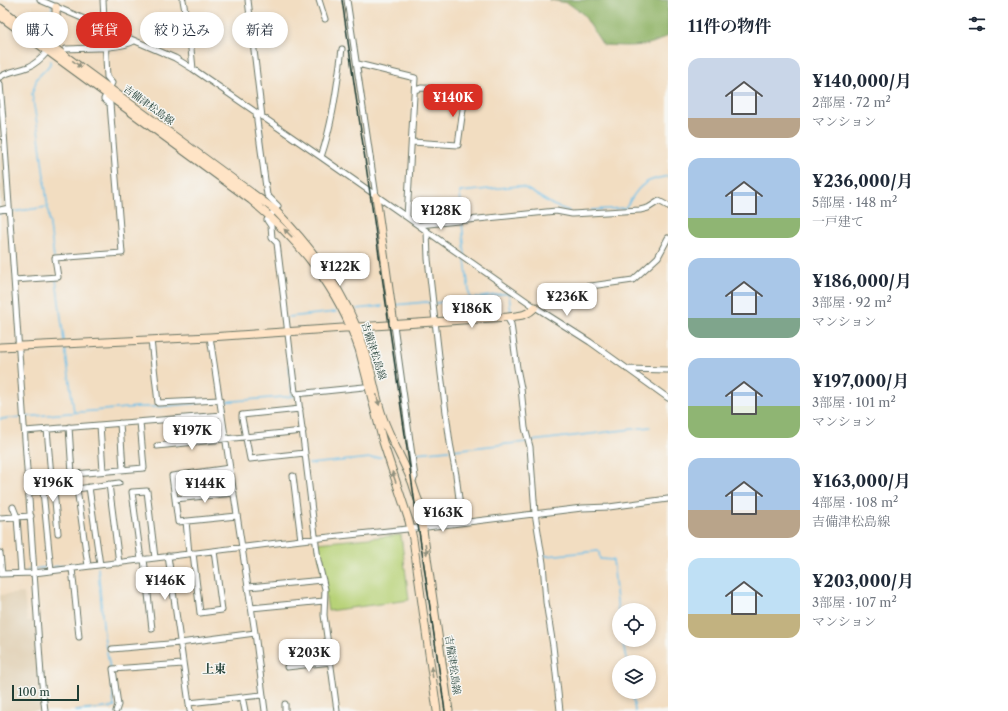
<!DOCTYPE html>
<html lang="ja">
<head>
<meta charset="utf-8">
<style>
  body { margin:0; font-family:"Libre Caslon Text","Noto Serif JP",serif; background:#f2f2f3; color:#1f2937; height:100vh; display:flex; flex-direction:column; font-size:15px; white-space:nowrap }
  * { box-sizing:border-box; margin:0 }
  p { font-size:13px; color:#747a83 }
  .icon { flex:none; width:22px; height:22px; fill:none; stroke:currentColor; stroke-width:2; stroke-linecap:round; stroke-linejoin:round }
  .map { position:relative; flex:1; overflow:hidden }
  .panel { display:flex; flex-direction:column; background:#fff; width:340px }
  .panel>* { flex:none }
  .hud { position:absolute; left:12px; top:12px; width:380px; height:36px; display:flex; gap:8px }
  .buttons { position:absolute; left:612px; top:603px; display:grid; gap:8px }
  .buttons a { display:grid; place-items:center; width:44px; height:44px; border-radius:50%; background:#fff; box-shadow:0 2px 6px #0003; font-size:20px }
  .scale { position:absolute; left:12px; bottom:10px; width:67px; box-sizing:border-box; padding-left:4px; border:2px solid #1f3d34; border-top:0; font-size:11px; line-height:14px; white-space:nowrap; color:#1f3d34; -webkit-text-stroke:3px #f6f6f2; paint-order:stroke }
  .price { position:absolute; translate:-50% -34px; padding:0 9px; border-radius:8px; background:#fff; color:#222; font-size:13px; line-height:26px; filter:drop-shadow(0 1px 2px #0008) }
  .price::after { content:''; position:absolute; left:50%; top:24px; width:12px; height:9px; margin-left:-6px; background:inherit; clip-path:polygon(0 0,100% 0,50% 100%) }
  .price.selected { background:#d93025; color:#fff }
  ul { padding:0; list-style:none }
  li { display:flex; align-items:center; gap:12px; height:100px; padding:0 20px }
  li span { display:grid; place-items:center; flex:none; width:112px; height:80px; border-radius:12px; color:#555 }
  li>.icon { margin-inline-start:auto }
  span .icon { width:48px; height:48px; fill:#fffc; stroke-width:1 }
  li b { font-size:17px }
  h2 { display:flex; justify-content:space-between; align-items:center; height:48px; padding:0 20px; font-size:17px }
  .pill { padding:0 14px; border-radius:18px; background:#fff; box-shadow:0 2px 6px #0003; font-size:14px; line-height:36px }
  .pill.selected { background:#d93025; color:#fff }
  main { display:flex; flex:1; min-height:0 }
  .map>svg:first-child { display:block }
</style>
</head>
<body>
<main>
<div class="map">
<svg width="668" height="711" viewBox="0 0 668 711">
  <rect width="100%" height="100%" fill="#f6f6f2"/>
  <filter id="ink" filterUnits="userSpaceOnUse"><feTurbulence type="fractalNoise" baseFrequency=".025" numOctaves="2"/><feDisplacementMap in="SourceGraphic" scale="8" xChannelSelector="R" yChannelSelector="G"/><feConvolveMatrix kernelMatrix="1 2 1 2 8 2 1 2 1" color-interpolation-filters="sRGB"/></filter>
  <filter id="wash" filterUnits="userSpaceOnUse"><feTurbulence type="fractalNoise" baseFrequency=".012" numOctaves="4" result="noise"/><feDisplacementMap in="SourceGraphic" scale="16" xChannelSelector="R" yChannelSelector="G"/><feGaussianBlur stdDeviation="0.9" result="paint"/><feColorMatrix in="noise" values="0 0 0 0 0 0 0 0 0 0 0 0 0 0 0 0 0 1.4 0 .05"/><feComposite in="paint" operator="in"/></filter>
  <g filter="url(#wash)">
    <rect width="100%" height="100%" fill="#f2ddc1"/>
    <path fill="#e0cfb2" d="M0,113l6,93h-6z
      M24,593l3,28 9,-1 7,91h-43v-116z"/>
    <path fill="#b7d277" stroke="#6b8856" d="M401,535l8,65 -81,11 -11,-68z"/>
    <path fill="#91b468" stroke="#58784e" d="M550,0h118v35c-18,14 -43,11 -65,10l-20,-31 -15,-11z"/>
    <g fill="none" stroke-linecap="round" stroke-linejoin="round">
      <path stroke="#6dc0e9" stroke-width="1.5" d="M52,0v34
        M50,61v3l-4,5 -9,9 -5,16 7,42 15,122
        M260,117l3,30
        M591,210l34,-2c8,-11 14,-24 27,-28 5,-2 11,-3 16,-4
        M11,212l36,-5
        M0,213l8,-1
        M462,219l-2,-27 58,-6 7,2 28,17 16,6
        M462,222l3,34
        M56,279l8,62
        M470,299l38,-6 1,2 2,18
        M435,303l35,-4 -5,-39
        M394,305l32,-3 5,1
        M357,309l25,-3
        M288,317l48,-5
        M65,347l9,65
        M289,365l3,30
        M221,402l74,-6
        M0,419l138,-12h19l43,-4
        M531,441l119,-14
        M453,450l73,-8
        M415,453l34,-3
        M309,464l72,-7
        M544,554l2,2 52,-5 1,1 1,7 13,1 6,62
        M53,567l43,-5v1
        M98,568l6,68 8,43
        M28,570l21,-3
        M622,640l5,22
        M112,683l2,24
        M632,692l3,19
        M76,711l39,-4"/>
    </g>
  </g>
  <g filter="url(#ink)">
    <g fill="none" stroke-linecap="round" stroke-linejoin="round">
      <g stroke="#697565" stroke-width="7">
        <path id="street" d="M40,0l135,58 18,11 128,88 214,150 55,35 78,56
          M183,0l7,39 3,30
          M248,0l14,117
          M319,0l6,19
          M347,0l29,196
          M66,49c17,-1 55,0 68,-8
          M358,64l57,14 -8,139
          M0,77c9,-6 18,-6 28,-10 8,-3 14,-9 20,-16
          M0,84l4,48 37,543 4,36
          M256,113l11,82 11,11 -11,14 4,6 1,12 5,5 18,149 3,4 20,164 7,29 -1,26 13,96
          M412,142l46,3 7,-50 -15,-6 -29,-1 -6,2
          M321,157c12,-35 16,-72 21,-108
          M0,210l9,-2
          M419,225l137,-14 16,3 68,-4 8,-2 11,-7 9,5
          M427,231l1,28 13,115 9,69 6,32 6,47
          M14,280l44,-3 -3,-19 67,-5 -12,-149 -6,-5 8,-16 -5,-6 -4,-77
          M584,287l49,-7 25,-23 10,-19
          M507,317l4,7 6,44 4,20 4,40 5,19 5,66 8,50 3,39 7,44 7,65
          M394,325l21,152 -3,5
          M210,337l45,296 10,78
          M151,340l7,63 62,-3
          M627,369l41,1
          M296,394l68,-7
          M300,409l-58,6v3l8,41 55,-6
          M120,423l3,46
          M100,425l3,46
          M69,427l3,47
          M47,429l4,47
          M25,431l197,-16
          M157,446l146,-15
          M230,468l-58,8 6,46 59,-6
          M293,476l8,64
          M28,478l116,-10 -4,-46
          M109,484l10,79
          M89,487l11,78
          M77,489l11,77
          M54,490l4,43
          M43,491l8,80
          M29,492l48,-3 42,-6
          M175,499l59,-6
          M13,507l4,10 4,56
          M0,518l31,-2
          M186,521l3,33
          M0,553l2,21
          M193,553l7,60 22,-3 -8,-59
          M168,556l22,155
          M144,559l8,70
          M141,560l-9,-68 15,-1 8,67
          M72,568l7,69
          M0,574l34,-1 267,-33 126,-13 155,-19 27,-1 59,-8
          M248,587l75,-7
          M251,608l73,-7
          M112,649l68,-6 75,-10
          M287,667l44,-5
          M243,701l2,10
          M189,703l73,-8
          M285,704v7
          M116,711l2,-6 -5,-36 70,-5"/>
      </g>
      <g stroke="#697565" stroke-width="9">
        <path id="secondary" d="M0,8l275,202c39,40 71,83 89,137 8,23 11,48 19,71 8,22 20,42 29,64 2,6 4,13 7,20l30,209
          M0,16l251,184c49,41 87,88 108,149l24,93 26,79 4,18 24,172
          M50,49c10,-10 10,-12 7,-26 -1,-5 -1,-11 -1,-16
          M376,196l18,129
          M0,347l210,-10 297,-20c11,-1 21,-1 28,-10"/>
      </g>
      <use href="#street" stroke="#fff" stroke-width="5"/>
      <use href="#secondary" stroke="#ffe4c6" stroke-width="7"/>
      <path stroke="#1f3d34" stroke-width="1.5" d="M342,0l103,711"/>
    </g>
    <defs><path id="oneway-solid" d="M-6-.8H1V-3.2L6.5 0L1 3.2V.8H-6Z"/></defs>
    <g fill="#8f907d">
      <use href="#oneway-solid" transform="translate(77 64) rotate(37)"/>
      <use href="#oneway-solid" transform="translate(288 233) rotate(-135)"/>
      <use href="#oneway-solid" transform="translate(378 400) rotate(76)"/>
      <use href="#oneway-solid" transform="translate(394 477) rotate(-109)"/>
      <use href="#oneway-solid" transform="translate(426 549) rotate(82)"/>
      <use href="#oneway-solid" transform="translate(432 672) rotate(-98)"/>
    </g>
  </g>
  <g text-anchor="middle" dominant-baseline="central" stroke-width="3" stroke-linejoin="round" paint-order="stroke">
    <g font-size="10" fill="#1f3d34" stroke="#f6f6f2">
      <text transform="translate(149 105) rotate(36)">吉備津松島線</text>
      <text transform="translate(374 351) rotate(72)">吉備津松島線</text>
      <text transform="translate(453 665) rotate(82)">吉備津松島線</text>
    </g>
    <g font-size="12" font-weight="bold" fill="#1f3d34" stroke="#f6f6f2">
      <text x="214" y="668">上東</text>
    </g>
  </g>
</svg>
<div class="buttons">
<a><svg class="icon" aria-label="locate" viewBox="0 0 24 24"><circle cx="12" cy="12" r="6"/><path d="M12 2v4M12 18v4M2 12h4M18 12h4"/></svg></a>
<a><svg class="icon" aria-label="layers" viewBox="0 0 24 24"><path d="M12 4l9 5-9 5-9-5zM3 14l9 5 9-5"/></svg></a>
</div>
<div class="scale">100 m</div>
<b class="price selected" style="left:453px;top:118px">¥140K</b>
<b class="price" style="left:441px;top:231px">¥128K</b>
<b class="price" style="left:340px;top:287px">¥122K</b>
<b class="price" style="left:567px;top:317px">¥236K</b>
<b class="price" style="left:472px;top:329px">¥186K</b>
<b class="price" style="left:192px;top:451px">¥197K</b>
<b class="price" style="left:53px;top:503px">¥196K</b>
<b class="price" style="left:205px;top:504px">¥144K</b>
<b class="price" style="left:443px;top:533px">¥163K</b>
<b class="price" style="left:165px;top:601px">¥146K</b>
<b class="price" style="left:309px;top:673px">¥203K</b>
<div class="hud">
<a class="pill">購入</a>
<a class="pill selected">賃貸</a>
<a class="pill">絞り込み</a>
<a class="pill">新着</a>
</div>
</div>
<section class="panel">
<h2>11件の物件<svg class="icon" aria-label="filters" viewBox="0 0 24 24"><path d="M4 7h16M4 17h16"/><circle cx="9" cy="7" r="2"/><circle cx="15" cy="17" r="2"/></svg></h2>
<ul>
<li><span style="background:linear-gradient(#c9d6e8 75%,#b9a48a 0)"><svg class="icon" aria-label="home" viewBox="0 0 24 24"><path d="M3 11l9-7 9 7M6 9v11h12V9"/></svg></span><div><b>¥140,000/月</b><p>2部屋 · 72 m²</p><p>マンション</p></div></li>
<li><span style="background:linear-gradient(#a9c7e8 75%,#8fb573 0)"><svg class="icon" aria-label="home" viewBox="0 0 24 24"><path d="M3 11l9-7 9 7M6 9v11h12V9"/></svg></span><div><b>¥236,000/月</b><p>5部屋 · 148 m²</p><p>一戸建て</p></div></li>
<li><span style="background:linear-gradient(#a9c7e8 75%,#7fa58c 0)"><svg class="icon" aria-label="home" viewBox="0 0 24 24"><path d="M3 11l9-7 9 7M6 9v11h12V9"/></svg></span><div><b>¥186,000/月</b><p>3部屋 · 92 m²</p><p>マンション</p></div></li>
<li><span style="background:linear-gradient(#a9c7e8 60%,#8fb573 0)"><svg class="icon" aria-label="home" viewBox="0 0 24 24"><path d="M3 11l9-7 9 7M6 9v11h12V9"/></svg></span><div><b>¥197,000/月</b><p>3部屋 · 101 m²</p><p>マンション</p></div></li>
<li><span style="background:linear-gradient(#a9c7e8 65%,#b9a48a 0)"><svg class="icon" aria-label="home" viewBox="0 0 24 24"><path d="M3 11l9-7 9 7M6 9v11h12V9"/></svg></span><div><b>¥163,000/月</b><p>4部屋 · 108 m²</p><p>吉備津松島線</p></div></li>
<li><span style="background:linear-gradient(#bfe0f5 70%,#c2b280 0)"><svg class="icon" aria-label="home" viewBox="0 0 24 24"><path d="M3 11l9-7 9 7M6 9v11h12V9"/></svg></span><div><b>¥203,000/月</b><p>3部屋 · 107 m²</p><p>マンション</p></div></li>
</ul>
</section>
</main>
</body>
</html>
